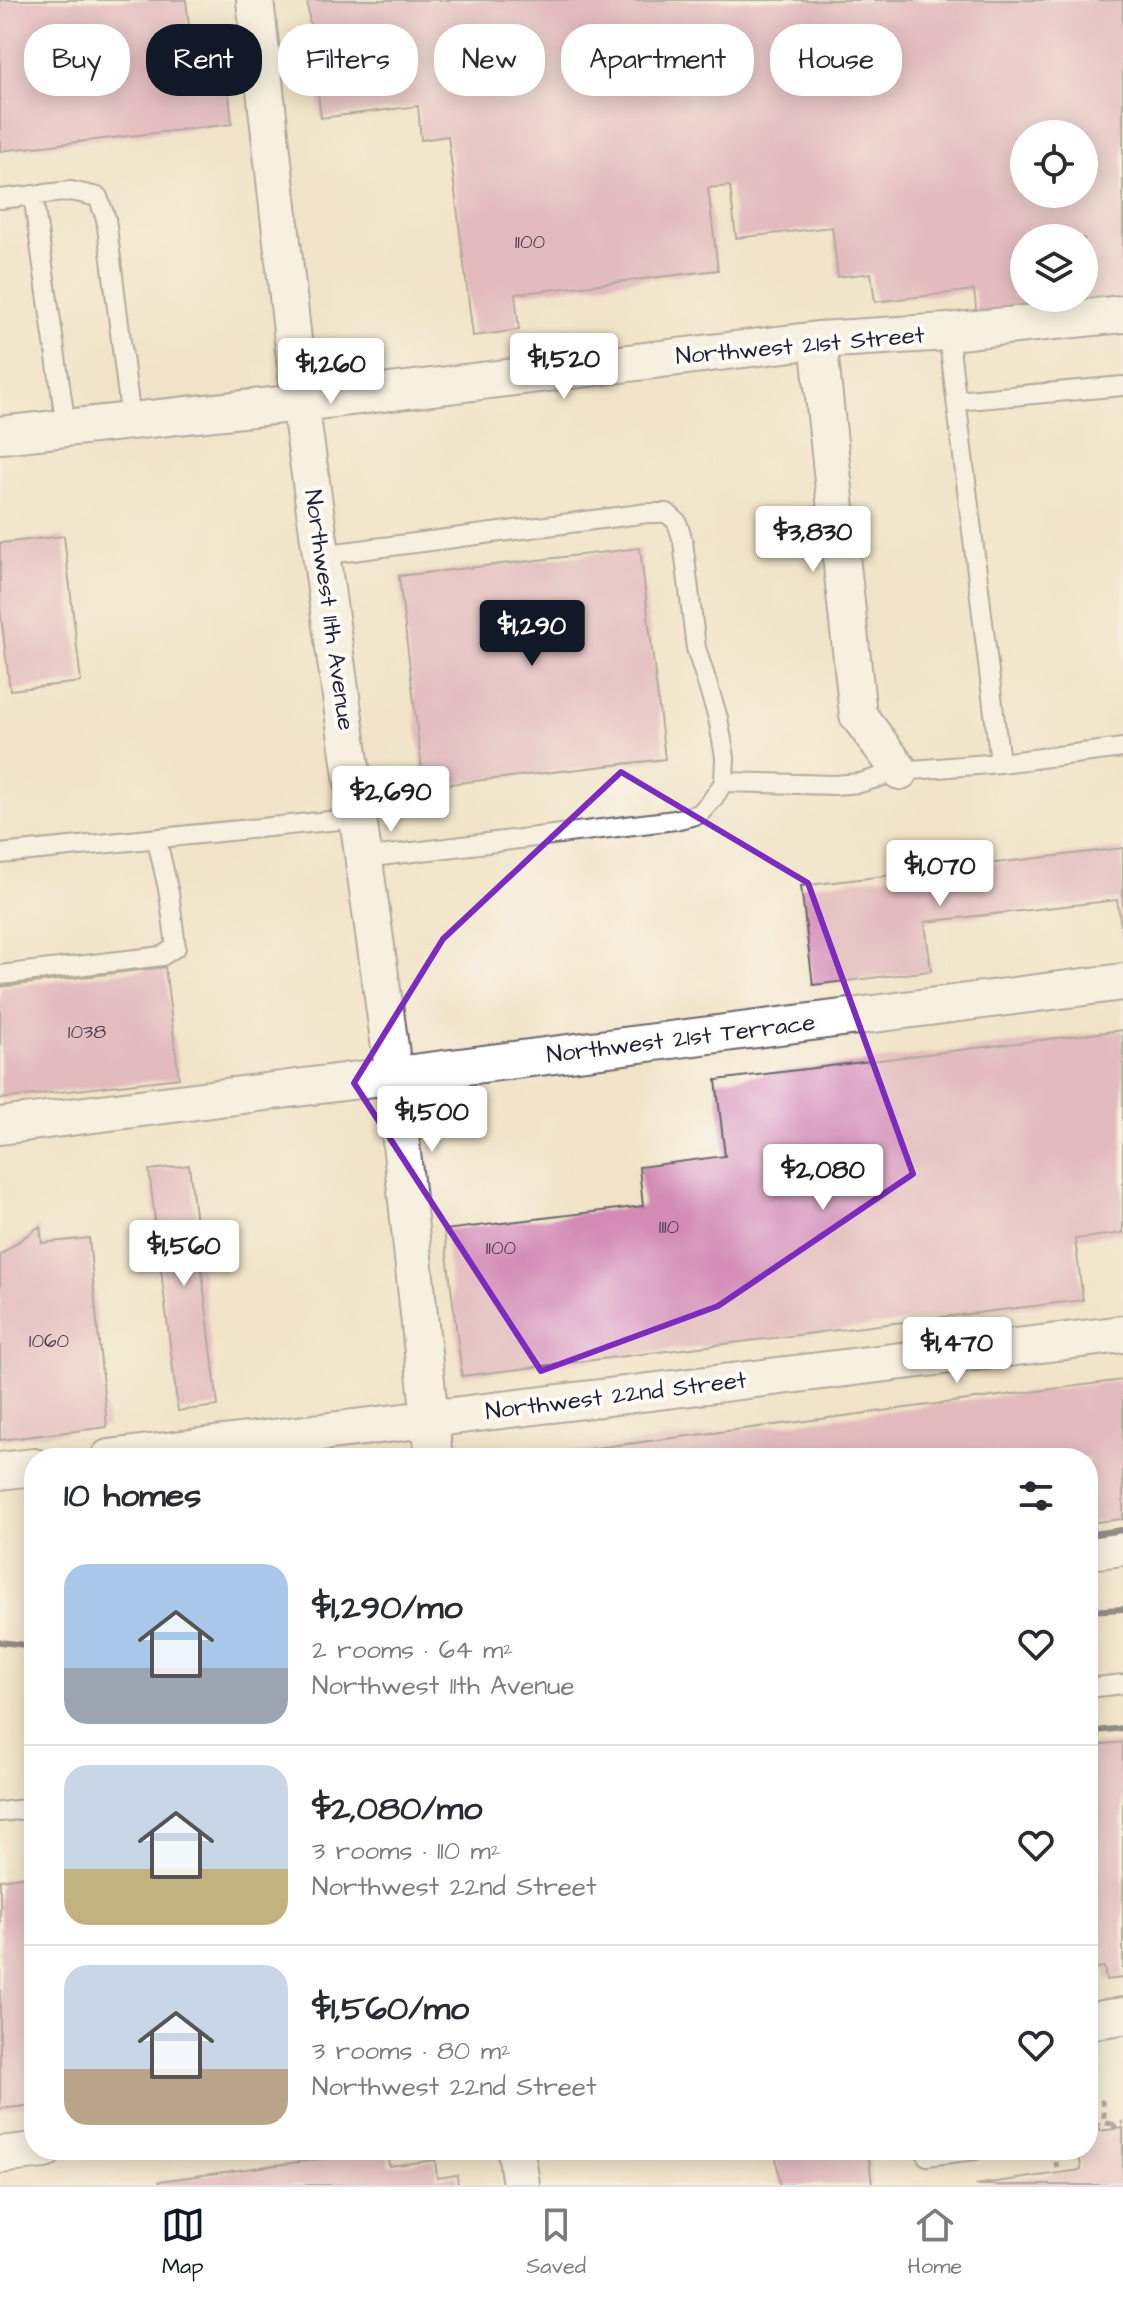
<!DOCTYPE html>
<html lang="en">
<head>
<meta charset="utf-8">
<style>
  body { margin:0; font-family:"Architects Daughter",sans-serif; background:#f7f7f7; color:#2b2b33; height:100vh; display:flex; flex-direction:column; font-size:30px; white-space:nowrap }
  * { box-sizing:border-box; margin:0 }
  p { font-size:26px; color:#7c7c81 }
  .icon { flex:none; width:44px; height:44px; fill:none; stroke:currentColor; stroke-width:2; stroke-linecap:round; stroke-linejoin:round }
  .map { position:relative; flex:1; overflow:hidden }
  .panel { position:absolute; left:24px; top:1448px; width:1074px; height:712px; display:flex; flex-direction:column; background:#fff; border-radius:32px; box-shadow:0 4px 20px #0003 }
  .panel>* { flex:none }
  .top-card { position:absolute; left:24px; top:24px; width:1076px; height:72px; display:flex; gap:16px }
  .buttons { position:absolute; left:1010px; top:120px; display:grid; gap:16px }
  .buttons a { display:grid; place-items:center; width:88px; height:88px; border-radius:50%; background:#fff; box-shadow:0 4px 20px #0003; font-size:40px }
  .price { position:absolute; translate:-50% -68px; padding:0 18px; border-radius:8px; background:#fff; color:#222; font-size:26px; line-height:52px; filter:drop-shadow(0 2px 4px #0008) }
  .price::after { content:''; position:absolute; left:50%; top:48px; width:24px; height:18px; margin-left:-12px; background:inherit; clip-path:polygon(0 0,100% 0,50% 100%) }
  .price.active { background:#111827; color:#fff }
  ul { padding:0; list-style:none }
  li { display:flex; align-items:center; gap:24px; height:200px; padding:0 40px }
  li+li { border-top:2px solid #e1e1e2 }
  li span { display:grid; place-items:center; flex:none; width:224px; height:160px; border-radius:24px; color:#555 }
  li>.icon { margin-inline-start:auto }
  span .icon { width:96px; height:96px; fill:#fffc; stroke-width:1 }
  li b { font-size:34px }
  h2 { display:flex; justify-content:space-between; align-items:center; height:96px; padding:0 40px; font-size:34px }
  .pill { padding:0 28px; border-radius:32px; background:#fff; box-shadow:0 4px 20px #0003; font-size:28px; line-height:72px }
  .pill.active { background:#111827; color:#fff }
  .menu { display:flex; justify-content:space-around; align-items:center; height:112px; border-top:2px solid #e1e1e2; background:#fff; font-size:22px; color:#7c7c81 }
  .menu a { display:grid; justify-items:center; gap:4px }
  .menu .active { color:#111827 }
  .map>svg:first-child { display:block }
</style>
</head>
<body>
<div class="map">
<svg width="1123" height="2185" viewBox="0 0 1123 2185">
  <rect width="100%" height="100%" fill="#fdfcf7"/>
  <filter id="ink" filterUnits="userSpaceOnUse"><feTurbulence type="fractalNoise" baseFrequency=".0125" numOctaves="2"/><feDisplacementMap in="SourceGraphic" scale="16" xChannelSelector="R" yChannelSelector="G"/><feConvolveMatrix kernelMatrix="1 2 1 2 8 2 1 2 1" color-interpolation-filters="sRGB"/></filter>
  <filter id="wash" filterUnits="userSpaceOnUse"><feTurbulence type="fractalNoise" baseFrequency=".006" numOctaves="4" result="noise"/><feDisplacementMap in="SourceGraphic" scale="32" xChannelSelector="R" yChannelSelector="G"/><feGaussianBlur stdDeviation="1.8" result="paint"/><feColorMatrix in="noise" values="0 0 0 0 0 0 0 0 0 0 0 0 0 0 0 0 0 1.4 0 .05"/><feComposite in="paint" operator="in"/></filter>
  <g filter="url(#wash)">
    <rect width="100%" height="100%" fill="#f1e3c7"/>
    <g id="blocks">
      <path fill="#d38bb6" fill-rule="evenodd" d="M0,0h186l10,89 32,-4 4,39 -232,27z
        M307,0h816v309l-145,16 -4,-35 -99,12 -4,-29 -33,4 -6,-50 -96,11 -6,-52 -22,2 10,82 -203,24 4,36 -46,6 -25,-200 -27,4 -3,-34 -97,12zM1024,134h60v60h-60zM1024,238h60v60h-60z
        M64,536l17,146 -71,8 -10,-83v-64z
        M640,548l25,211 -241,28 -25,-211z
        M1123,848v90l-6,-38 -192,22 6,49 -118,14 -12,-99z
        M165,967l14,111 -179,21v-112z
        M1123,1030v203l-48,6 8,61 -621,76 -18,-146 199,-24 -4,-39 86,-11 -9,-76z
        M189,1165l29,241 -40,5 -29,-241z
        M40,1226l2,17 47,-5 18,189 -107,13v-185z
        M1123,1380v139l-35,4v-65h-570z
        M1123,1742v236l-17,2 -2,-13 -16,2v-223z
        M34,1875v230l-34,4v-229z
        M1099,2124l1,7 23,-3v57h-148l106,-15 -2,-20h9v-25z
        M387,2150l2,16 46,-6 2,18 20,-3 1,10h-298l-1,-4z
        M775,2150h21v3l29,-3h43l4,35h-92z"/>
    </g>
  </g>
  <g filter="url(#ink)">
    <use href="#blocks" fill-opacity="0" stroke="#6a666c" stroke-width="2"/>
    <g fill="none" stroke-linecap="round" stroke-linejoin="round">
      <g stroke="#6a666c" stroke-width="22">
        <path id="lane" d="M33,195l33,232
          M0,199l71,-8 27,6 8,22 25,202
          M948,332l52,431 123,-15
          M956,401l167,-15
          M321,555l327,-42h19l10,9 6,19 13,107 22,70 7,39 -1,25 -12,18 -13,14 -24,6 -311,38
          M724,782l111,3 25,-2 40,-12 100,-8
          M0,854l359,-36
          M0,975l162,-19 14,-9 -7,-54 -12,-53
          M1088,1688l35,-4
          M0,1812l34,-4
          M926,2150l1,6 48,-6"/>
      </g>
      <g stroke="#6a666c" stroke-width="40">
        <path id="street" d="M255,0l45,403 94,673 40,382
          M818,340l40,375 42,56
          M0,435l300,-32 518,-63 130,-8 175,-18
          M0,1126l1123,-144
          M109,1458l1014,-124
          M0,1471l34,-4
          M1088,1551l35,-4
          M1088,2021l35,-5
          M516,2150l5,35
          M0,2155l44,-5"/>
      </g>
      <path stroke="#6a666c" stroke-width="5" stroke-dasharray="6 6" stroke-linecap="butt" d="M1088,2104l14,-2 3,21 9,1
        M1115,2129l-1,-5 9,-1
        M1054,2150l3,18"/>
      <use href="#lane" stroke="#fff" stroke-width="18"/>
      <use href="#street" stroke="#fff" stroke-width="36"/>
      <path stroke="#22223b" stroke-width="6" d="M1088,1535l35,-5
        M1088,1611l35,-2
        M0,1642l34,4
        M1088,1732l35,-4"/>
    </g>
  </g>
  <path d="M0 0H1123V2185H0ZM621,772l187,111 105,291 -195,132 -177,65 -187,-288 89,-144z" fill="#f1e3c7" fill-opacity=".55" fill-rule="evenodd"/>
  <path fill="none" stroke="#7b2cbf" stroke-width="6" stroke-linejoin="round" d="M621,772l187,111 105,291 -195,132 -177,65 -187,-288 89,-144z"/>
  <g text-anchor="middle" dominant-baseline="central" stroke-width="8" stroke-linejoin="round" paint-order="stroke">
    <g font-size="20" fill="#4e3c5a">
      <text x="530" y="242">1100</text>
      <text x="87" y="1032">1038</text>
      <text x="669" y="1227">1110</text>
      <text x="501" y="1248">1100</text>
      <text x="49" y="1341">1060</text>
    </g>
    <g font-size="24" fill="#22223b" stroke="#fdfcf7">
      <text transform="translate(800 346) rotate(-5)">Northwest 21st Street</text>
      <text transform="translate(329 610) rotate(82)">Northwest 11th Avenue</text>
      <text transform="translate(681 1039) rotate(-7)">Northwest 21st Terrace</text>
      <text transform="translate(616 1396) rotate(-7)">Northwest 22nd Street</text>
    </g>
  </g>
</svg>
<div class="buttons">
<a><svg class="icon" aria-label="locate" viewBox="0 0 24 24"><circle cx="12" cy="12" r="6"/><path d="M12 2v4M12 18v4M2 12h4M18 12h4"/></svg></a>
<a><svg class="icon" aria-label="layers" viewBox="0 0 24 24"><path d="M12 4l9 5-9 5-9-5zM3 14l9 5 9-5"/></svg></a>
</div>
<b class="price" style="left:564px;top:401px">$1,520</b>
<b class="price" style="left:331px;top:406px">$1,260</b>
<b class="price" style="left:813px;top:574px">$3,830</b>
<b class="price active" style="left:532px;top:668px">$1,290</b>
<b class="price" style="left:391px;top:834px">$2,690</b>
<b class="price" style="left:940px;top:908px">$1,070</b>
<b class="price" style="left:432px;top:1154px">$1,500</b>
<b class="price" style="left:823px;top:1212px">$2,080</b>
<b class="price" style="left:184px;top:1288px">$1,560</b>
<b class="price" style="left:957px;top:1385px">$1,470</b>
<div class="top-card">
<a class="pill">Buy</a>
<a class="pill active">Rent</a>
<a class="pill">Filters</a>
<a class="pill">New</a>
<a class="pill">Apartment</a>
<a class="pill">House</a>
</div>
<section class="panel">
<h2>10 homes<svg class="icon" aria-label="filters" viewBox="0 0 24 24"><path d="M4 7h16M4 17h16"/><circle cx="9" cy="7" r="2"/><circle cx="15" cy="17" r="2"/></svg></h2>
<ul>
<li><span style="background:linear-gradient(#a9c7e8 65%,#9aa5b1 0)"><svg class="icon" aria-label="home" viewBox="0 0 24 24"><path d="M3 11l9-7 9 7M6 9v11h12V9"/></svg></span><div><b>$1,290/mo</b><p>2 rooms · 64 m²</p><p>Northwest 11th Avenue</p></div><svg class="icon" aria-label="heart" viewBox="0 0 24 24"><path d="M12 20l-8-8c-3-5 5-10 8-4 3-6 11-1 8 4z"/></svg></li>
<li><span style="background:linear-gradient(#c9d6e8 65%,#c2b280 0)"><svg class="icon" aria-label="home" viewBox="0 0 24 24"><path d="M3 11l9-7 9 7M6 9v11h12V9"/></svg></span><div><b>$2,080/mo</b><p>3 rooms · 110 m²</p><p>Northwest 22nd Street</p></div><svg class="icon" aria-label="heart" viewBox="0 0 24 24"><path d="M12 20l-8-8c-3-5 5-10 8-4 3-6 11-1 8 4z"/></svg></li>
<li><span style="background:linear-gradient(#c9d6e8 65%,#b9a48a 0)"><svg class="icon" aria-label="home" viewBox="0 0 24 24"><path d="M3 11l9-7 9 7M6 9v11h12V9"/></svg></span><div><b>$1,560/mo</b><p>3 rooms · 80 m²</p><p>Northwest 22nd Street</p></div><svg class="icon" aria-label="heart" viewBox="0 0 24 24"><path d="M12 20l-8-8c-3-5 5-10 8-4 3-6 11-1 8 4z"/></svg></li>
</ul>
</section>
</div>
<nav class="menu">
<a class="active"><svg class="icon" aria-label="map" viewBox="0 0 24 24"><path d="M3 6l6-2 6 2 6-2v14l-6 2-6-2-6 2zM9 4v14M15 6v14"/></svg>Map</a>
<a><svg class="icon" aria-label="saved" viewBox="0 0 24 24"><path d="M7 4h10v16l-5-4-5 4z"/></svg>Saved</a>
<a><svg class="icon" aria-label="home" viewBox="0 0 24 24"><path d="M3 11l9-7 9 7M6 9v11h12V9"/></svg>Home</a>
</nav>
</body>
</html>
